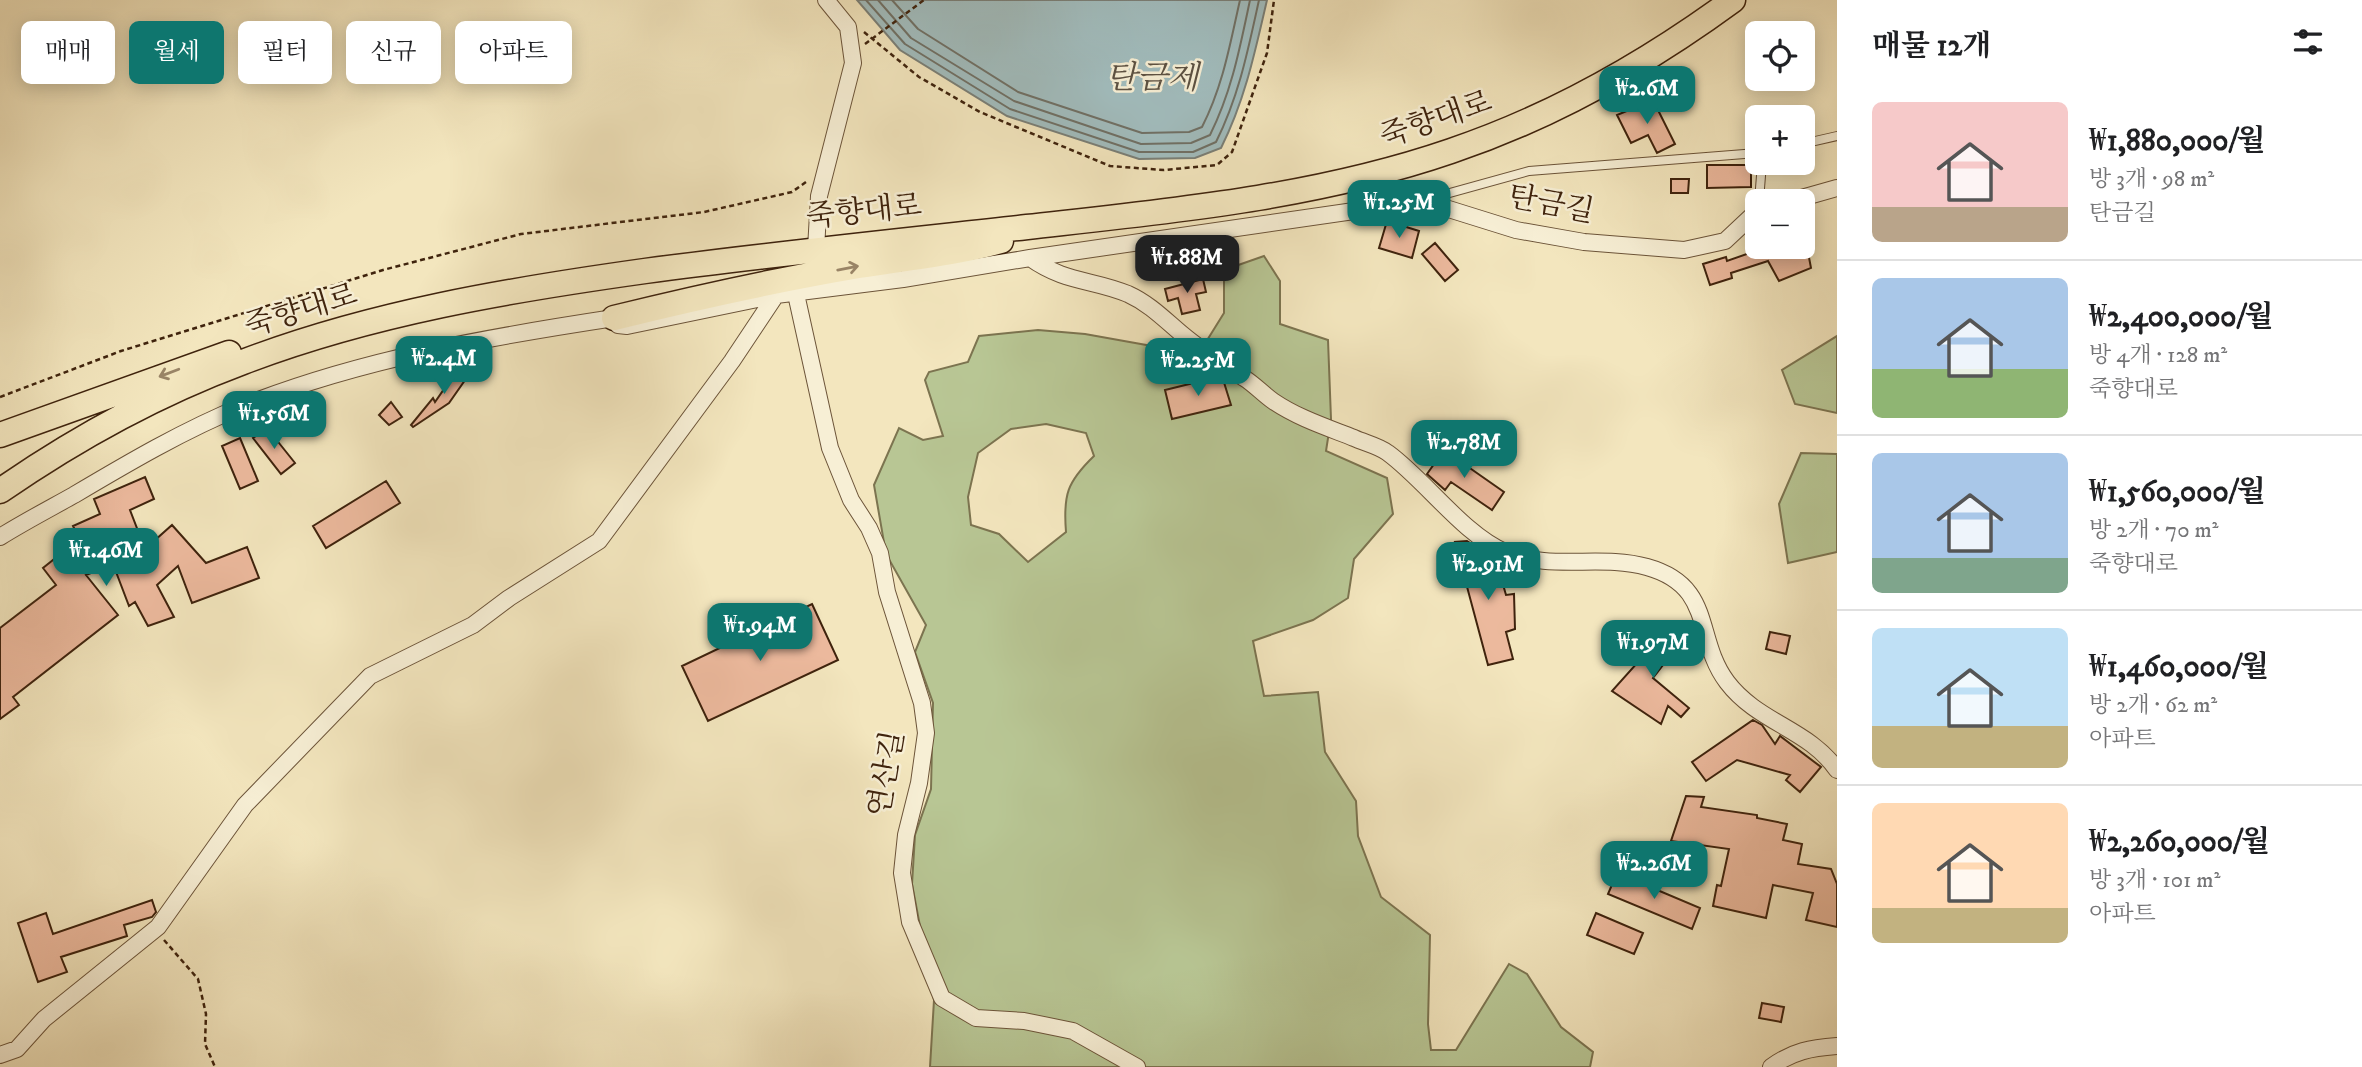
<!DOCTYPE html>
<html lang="ko">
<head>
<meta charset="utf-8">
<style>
  body { margin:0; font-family:"IM FELL DW Pica","Noto Serif KR",serif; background:#f2f2f2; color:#202124; height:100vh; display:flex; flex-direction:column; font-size:26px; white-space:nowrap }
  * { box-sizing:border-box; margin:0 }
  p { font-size:23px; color:#757577 }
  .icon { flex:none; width:38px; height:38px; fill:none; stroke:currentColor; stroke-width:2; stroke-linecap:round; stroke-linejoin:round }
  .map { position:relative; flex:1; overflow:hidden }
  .panel { display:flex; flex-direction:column; background:#fff; width:525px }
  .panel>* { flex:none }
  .banner { position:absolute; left:21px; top:21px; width:665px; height:63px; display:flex; gap:14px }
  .buttons { position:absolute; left:1745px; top:21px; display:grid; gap:14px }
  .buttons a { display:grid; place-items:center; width:70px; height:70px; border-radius:10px; background:#fff; box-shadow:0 4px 18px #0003; font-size:35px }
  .price { position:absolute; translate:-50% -60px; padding:0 16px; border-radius:14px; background:#0f766e; color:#fff; font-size:23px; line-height:46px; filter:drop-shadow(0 2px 4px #0008) }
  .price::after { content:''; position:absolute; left:50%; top:42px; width:21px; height:16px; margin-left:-10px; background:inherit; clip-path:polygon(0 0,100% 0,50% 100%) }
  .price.active { background:#222; color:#fff }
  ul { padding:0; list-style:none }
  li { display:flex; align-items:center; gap:21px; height:175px; padding:0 35px }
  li+li { border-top:2px solid #e0e0e0 }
  li span { display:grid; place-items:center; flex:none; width:196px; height:140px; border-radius:10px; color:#555 }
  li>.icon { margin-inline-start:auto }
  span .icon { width:84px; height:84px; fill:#fffc; stroke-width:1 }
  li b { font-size:30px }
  h2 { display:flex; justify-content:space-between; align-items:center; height:84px; padding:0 35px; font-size:30px }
  .pill { padding:0 24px; border-radius:10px; background:#fff; box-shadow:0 4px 18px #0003; font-size:24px; line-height:63px }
  .pill.active { background:#0f766e; color:#fff }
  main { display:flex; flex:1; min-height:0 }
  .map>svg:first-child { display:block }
</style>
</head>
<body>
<main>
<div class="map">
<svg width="1837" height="1067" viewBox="0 0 1837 1067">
  <rect width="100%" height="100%" fill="#f3e6be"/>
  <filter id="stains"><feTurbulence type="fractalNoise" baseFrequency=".00286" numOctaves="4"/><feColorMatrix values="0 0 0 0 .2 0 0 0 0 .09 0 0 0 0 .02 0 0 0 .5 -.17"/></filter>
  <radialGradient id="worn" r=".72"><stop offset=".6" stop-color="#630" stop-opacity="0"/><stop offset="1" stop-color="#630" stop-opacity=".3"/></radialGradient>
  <path fill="#b8c694" stroke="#7c7450" stroke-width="2" fill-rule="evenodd" d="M1264,256l16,25v43l48,16 3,79 -5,32 61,27 6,36 -39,45 -6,39 -35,22 -60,21 11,55 54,-4 7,60 31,49 2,35 23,61 49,38 -2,89 3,26h25l53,-86 18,10 34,53 32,25 -3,15h-660l4,-67 -22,-116 3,-49 16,-46 2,-86 -18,-51 11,-27 -40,-71 -12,-69 25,-57 24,12 20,-4 -18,-56 4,-8 39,-10 11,-26 59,-6 47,4 78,14 33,18 10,-24 18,-29v-43zM1046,424l40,9 8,23c-27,26 -31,39 -28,76l-38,30 -29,-28 -28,-9 -3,-28 10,-44 33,-24z
    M1837,336v77l-42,-9 -13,-34z
    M1801,453l36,1v98l-49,11 -9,-59z"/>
  <path fill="#a1bcbd" stroke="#7a7f77" stroke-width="2" d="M857,0h410c-12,52 -22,100 -46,148l-26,10 -56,1 -132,-43 -107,-66z"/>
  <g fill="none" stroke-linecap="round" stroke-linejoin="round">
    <path stroke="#707065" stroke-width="2" d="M866,0l39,44 105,65 129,43h54l23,-10c23,-46 32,-92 43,-142
      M878,0l33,38 103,63 127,43 50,-1 19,-8c22,-44 30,-88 40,-135
      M892,0l26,29 100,63 124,41 47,-1 13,-5c21,-41 28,-83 38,-127"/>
  </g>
  <path fill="#ecb99d" stroke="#3f230d" stroke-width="2" d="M1653,100l22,44 -18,9 -9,-18 -17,8 -14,-28z
    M1707,165h44v22l-44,1z
    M1671,179h18l-1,14h-17z
    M1387,221l32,10 -7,27 -33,-10z
    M1435,243l23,27 -13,11 -23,-27z
    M1760,247h47l4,21 -32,13 -11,-20 -37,12 1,5 -22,7 -7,-21 23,-7 1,4 34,-12z
    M1203,279l3,13 -10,2 4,16 -18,4 -4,-16 -10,3 -3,-12z
    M460,366l10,7 -21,30 -36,24 -2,-2 22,-27 2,4z
    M1222,376l9,29 -59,14 -7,-29z
    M391,402l11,15 -13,8 -10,-10z
    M267,428l28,35 -14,11 -28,-36z
    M240,438l18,43 -18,8 -18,-43z
    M1444,450l60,42 -12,18 -41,-28 -6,8 -18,-16z
    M145,477l9,22 -24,11 15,39 27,-24 34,38 41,-16 12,31 -67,25 -14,-37 -21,19 17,32 -26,9 -13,-24 -6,4 -16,-42 -27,11 32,40 -105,82 6,8 -19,14v-91l56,-43 -13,-17 20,-16 -2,-5 19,-7 -7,-14 27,-12 -6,-15z
    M386,481l14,22 -74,45 -13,-22z
    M1467,541l18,12 3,9 8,-2 10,35 8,-1 1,35 -9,3 7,27 -25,6 -33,-123z
    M812,604l26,56 -130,61 -26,-55z
    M1662,629l25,16 -10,15 -7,-4 -17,22 36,30 -8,9 -13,-11 -7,18 -49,-33 36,-40z
    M1770,632l20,4 -4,18 -20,-5z
    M1753,720l9,5 13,19 5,-8 41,31 -21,25 -14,-12 4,-5 -53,-15 -31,21 -14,-19z
    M1686,796l18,1 -3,10 56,8v3l30,6 -4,16 19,4 -4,20 33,5 6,15v43l-31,-7 7,-27 -40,-8 -7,33 -53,-12 4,-21 4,1 8,-37 -58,-8z
    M1617,873l83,35 -8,21 -84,-35z
    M152,900l4,12 -4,5 -28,8 3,11 -66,21 6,15 -29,10 -20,-59 28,-10 7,21z
    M1596,913l47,20 -9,21 -47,-19z
    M1762,1003l22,4 -3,15 -22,-4z"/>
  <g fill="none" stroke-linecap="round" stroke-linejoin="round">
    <g stroke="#6c5439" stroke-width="10">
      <path id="service" d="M1802,144l35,-8
        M1428,199l101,-28 228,-18
        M1759,201l3,-38"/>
    </g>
    <g stroke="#6c5439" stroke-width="18">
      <path id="minor" d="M1791,201l46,-13
        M1757,211l-32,30 -41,9 -100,-8 -68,-12 -93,-29 -393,57c35,25 62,21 98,36 22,10 37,26 55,41 19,16 40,29 61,43 10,6 19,16 29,23 25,17 53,26 81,37 11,5 25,8 34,15 37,27 76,82 117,99 46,19 96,2 142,15 68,19 47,71 80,115 31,41 82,47 110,88
        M816,249l3,-53 34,-133 -5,-36 -22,-27
        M794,285l36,163 21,52 18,28 11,25 7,39 35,111 4,30 -7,50 -13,52 -4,38 8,49 32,76 34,20 48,3 49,10 64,36
        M0,537c24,-15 49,-28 74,-42 54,-32 110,-65 169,-89 118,-47 246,-69 371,-88l4,7 9,1 149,-31 127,-16 127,-21
        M0,1055l17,-6 27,-30 114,-92 87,-122 125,-129 103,-51 36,-27 90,-57 133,-180 44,-66
        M1771,1067c22,-16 40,-19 66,-21"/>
    </g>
    <g stroke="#3f230d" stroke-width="27">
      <path id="primary" d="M614,318c81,-20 163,-38 245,-52 48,-8 95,-12 142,-25
        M0,435l229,-82
        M0,491c75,-52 157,-97 243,-129 128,-49 266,-72 402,-91 127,-17 255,-30 382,-44 143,-16 287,-29 424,-76 101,-34 196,-88 282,-151"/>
    </g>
    <path stroke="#3f230d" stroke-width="2.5" stroke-dasharray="5 3.5" stroke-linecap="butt" d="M864,32l55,45 61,35 130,54 54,4 53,-5 15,-13 35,-99 7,-53
      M865,44l59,-44
      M0,397l121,-46 262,-81 138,-36 183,-22 88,-20 14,-10
      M164,940l34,39 8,35 -1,30 10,23"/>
    <use href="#service" stroke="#f7efd5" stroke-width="8"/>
    <use href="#minor" stroke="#f7efd5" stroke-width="16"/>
    <use href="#primary" stroke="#f3e6be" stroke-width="24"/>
  </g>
  <defs><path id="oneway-shaft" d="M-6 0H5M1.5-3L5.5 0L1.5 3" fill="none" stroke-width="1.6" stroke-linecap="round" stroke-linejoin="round" transform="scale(1.75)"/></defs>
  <g stroke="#998466">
    <use href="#oneway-shaft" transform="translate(848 268) rotate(-11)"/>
    <use href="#oneway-shaft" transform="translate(169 373) rotate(159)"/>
  </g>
  <g text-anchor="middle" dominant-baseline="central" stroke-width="5" stroke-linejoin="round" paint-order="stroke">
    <g font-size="30" fill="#3f230d" stroke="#f7efd5">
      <text transform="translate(1436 120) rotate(-19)">죽향대로</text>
      <text transform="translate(1551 205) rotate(11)">탄금길</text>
      <text transform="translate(864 212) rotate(-6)">죽향대로</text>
      <text transform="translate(301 311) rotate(-17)">죽향대로</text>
      <text transform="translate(887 774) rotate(-80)">연산길</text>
    </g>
    <g font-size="32" font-style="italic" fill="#5c5142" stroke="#f7efd5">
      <text x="1152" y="79">탄금제</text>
    </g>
  </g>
  <rect width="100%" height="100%" filter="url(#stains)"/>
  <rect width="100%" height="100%" fill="url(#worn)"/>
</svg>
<div class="buttons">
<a><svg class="icon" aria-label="locate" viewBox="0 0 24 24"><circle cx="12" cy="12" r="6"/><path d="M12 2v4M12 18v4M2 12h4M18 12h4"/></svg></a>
<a>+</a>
<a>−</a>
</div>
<b class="price" style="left:1647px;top:126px">₩2.6M</b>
<b class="price" style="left:1399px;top:240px">₩1.25M</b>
<b class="price active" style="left:1187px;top:295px">₩1.88M</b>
<b class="price" style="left:444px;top:396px">₩2.4M</b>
<b class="price" style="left:1198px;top:398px">₩2.25M</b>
<b class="price" style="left:274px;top:451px">₩1.56M</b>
<b class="price" style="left:1464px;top:480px">₩2.78M</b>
<b class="price" style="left:106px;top:588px">₩1.46M</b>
<b class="price" style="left:1488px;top:602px">₩2.91M</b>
<b class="price" style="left:760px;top:663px">₩1.94M</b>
<b class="price" style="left:1653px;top:680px">₩1.97M</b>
<b class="price" style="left:1654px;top:901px">₩2.26M</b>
<div class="banner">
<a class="pill">매매</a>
<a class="pill active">월세</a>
<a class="pill">필터</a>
<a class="pill">신규</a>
<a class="pill">아파트</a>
</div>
</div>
<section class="panel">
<h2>매물 12개<svg class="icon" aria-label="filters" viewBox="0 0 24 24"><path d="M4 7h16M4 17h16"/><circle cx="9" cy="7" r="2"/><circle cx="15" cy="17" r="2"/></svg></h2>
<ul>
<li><span style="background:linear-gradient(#f6c9c9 75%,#b9a48a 0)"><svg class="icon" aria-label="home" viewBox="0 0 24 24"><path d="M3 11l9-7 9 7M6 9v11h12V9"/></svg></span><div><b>₩1,880,000/월</b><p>방 3개 · 98 m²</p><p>탄금길</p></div></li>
<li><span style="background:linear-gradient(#a9c7e8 65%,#8fb573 0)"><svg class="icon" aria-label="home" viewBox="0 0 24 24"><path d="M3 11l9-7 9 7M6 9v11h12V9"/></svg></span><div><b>₩2,400,000/월</b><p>방 4개 · 128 m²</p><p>죽향대로</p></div></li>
<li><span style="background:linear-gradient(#a9c7e8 75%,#7fa58c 0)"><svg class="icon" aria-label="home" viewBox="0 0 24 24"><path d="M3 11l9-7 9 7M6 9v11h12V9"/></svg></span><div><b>₩1,560,000/월</b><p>방 2개 · 70 m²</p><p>죽향대로</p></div></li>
<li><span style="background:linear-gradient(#bfe0f5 70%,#c2b280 0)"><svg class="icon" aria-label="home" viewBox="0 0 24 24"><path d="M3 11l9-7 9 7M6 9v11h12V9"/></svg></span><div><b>₩1,460,000/월</b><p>방 2개 · 62 m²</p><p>아파트</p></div></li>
<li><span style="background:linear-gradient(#ffd9b3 75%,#c2b280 0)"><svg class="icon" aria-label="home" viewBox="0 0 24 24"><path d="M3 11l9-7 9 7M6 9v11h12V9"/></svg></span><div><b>₩2,260,000/월</b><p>방 3개 · 101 m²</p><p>아파트</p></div></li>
</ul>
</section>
</main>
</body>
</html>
